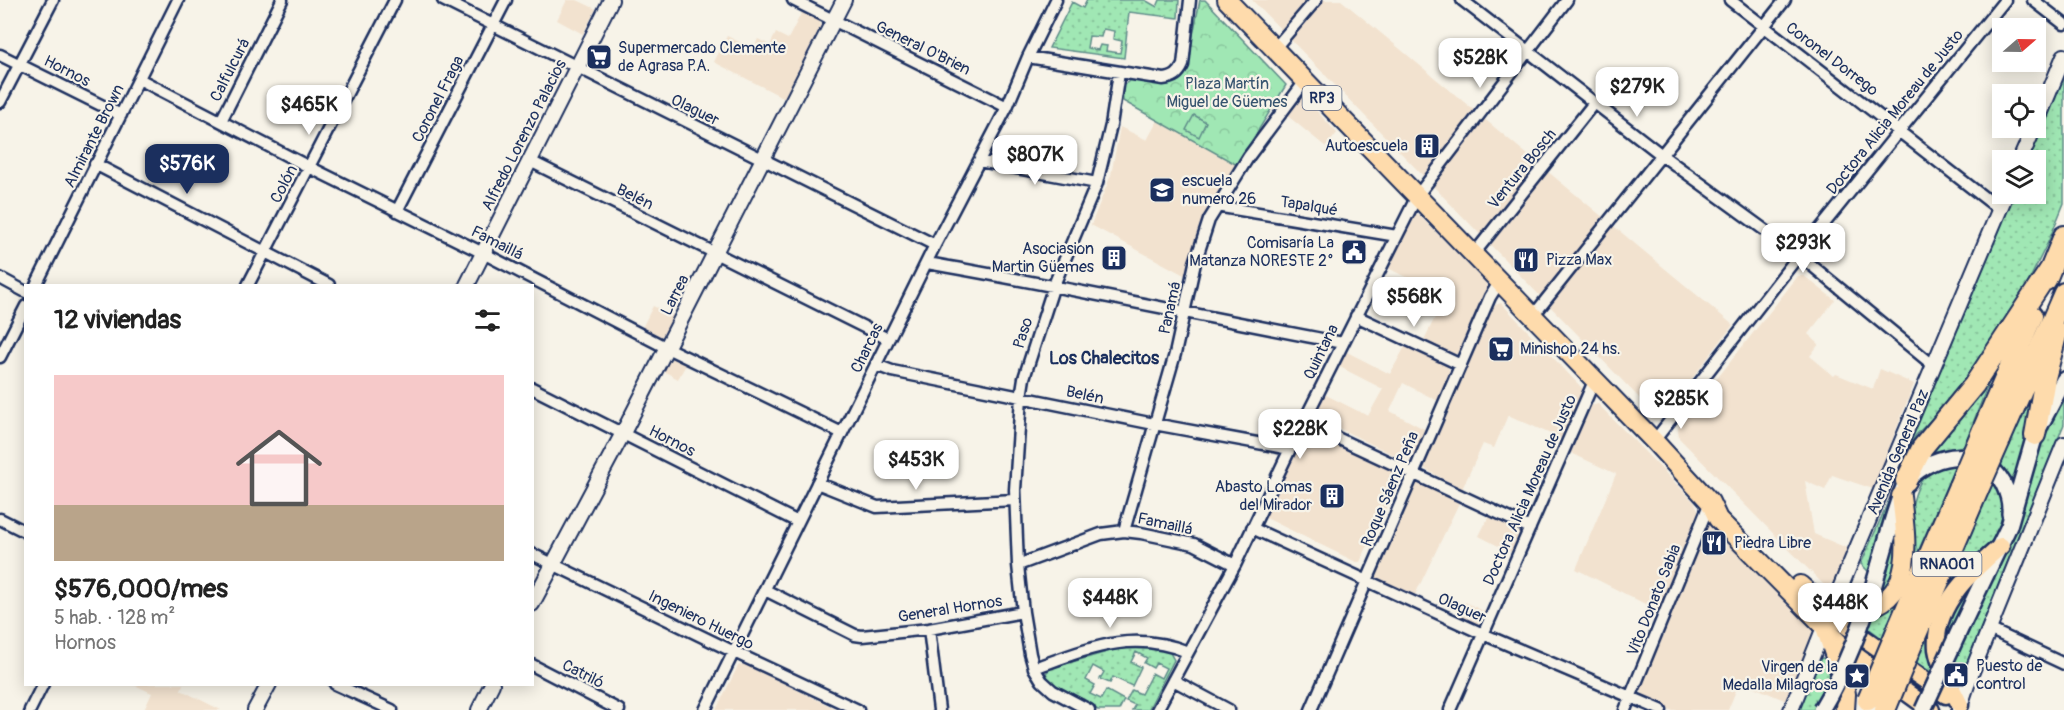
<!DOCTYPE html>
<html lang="es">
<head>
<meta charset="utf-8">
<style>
  body { margin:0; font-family:Pangolin,sans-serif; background:#f2f2f2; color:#222; height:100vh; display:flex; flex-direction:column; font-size:22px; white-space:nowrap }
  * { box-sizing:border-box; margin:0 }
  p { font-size:20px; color:#767676 }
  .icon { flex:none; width:33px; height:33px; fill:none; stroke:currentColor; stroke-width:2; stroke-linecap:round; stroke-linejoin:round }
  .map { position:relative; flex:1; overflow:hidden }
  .sheet { position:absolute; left:24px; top:284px; width:510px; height:402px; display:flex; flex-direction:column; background:#fff; border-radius:0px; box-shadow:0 3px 15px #0003 }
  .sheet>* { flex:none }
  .needle { width:39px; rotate:70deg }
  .fabs { position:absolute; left:1992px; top:18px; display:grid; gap:12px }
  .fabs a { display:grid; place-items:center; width:54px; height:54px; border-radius:0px; background:#fff; box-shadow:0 3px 15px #0003; font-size:30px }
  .price { position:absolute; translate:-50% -51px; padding:0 14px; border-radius:12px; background:#fff; color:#222; font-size:20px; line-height:39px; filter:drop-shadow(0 2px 3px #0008) }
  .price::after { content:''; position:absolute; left:50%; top:36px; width:18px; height:14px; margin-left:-9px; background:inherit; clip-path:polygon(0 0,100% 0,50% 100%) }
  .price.on { background:#1b2f5e; color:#fff }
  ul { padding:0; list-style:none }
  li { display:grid; align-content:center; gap:12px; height:318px; padding:0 30px }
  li+li { border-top:2px solid #e0e0e0 }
  li span { display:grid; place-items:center; height:186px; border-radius:0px; color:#555 }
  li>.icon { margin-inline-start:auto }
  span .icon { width:108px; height:108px; fill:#fffc; stroke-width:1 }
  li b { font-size:26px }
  h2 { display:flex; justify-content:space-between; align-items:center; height:72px; padding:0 30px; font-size:26px }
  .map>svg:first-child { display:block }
</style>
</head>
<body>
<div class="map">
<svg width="2064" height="710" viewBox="0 0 2064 710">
  <defs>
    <pattern id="grass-dots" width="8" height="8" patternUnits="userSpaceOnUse" patternTransform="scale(1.5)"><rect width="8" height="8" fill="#a0e7b4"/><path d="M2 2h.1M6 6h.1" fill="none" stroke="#89c69d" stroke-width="1.8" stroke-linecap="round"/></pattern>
    <pattern id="forest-crowns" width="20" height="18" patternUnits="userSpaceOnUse" patternTransform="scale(1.5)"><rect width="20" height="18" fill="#a0e7b4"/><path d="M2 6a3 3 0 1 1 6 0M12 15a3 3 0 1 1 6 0" fill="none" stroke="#89c69d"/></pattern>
  </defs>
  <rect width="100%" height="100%" fill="#f7f3e8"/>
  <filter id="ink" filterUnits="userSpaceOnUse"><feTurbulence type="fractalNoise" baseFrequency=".0167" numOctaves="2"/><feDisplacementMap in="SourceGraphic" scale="12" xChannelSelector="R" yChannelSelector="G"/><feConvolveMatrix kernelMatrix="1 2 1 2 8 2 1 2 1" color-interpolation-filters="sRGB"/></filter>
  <g filter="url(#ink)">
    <path fill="#f2e2cf" d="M567,0h10l19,9 -13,25 -26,-14z
      M1252,0h89l392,325 -66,86 -14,1z
      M803,10l16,9 3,10 -36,70 -72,-37 13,-26 26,13 5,-10 12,6 6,-12 12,6z
      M590,43l20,10 -10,22 -15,-7 -3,-9z
      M1299,96l5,1 33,36 -11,14 -42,-34z
      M1158,120l79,45 -27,41 -24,70 -95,-51 20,-50 9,-48 27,13z
      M1415,213l3,1 67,67 3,8 -28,63 -3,2h-4l-29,-14 21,-43 -59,-30z
      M1798,276h6l31,24 -27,34 11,10 -9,12 24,20 2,-2 37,15 7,-20 34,15 -41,105 -41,-14 -7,15 -20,-9 9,53 35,15 -14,33 -10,4 -146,-148 -1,-10z
      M1501,303l81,85 2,7 -20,45 -56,-25 -14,33 -11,-4 -21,45 -35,-19 -4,-3 1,-5 68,-156z
      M653,306l22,10 -9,18 -6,3 -4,1 -15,-8z
      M1407,343l38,18 5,10 -12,30 -35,-18 -13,28 36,19 -12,26 -6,3h-6l-82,-40 -6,-9 8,-17 46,23 15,-27 -47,-24 7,-15 47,24z
      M669,354l18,9 -9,16 -18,-10z
      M1598,404l97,99 5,11 -39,98 -85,-43 40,-95 -47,-22 19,-43 2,-3z
      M1306,428l94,45 1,4 -41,85h-4l-92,-45 -1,-4z
      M1416,480l44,21 -47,98 -34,-16 -5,-5z
      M1489,516l30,16 2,4 -7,18 -35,-18z
      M1710,522l103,105 1,6 -25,69 -49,-21 -12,29h-57l-26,-11 -3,-4 -1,-7 64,-162z
      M1465,602l22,11 -7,12 -3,1 -20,-7z
      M744,664l94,46h-122l22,-44z
      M132,684h51l-2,6 40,20h-77l8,-17z"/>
    <path fill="url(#grass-dots)" stroke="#5e8b89" stroke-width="1.5" fill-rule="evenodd" d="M1087,0h58l12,7 3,-7h19l-1,18 -49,-6 -5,46 -75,-10 23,-46 11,6zM1103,29l11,2 -1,8 9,2 -2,12 -14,-2 1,-5 -7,-1 -2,5 -11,-2 2,-12 12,1z
      M2064,66v137l-15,37 -32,65 -56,84 -45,46 -17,29 113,-270h24v-34h-11z
      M2038,374l-7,54 -18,57 -13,-22 28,-63z
      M1988,375l3,2 -27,69 -28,5 -8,4z
      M2064,389v35l-101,248 -10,-2 -3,-8 52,-101 17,-41 20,-75z
      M1956,462l-6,16 -42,97c1,-29 -3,-89 25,-107 6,-4 17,-4 23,-6z
      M1993,476l10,24v13l-4,16 -16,25 -23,24 -25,86 -5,9 -15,-10z
      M1888,502l2,1 -19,71 -10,-10z
      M1901,521l-4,54 -20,24 9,-35z
      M1984,570l-41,77c-1,-35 19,-53 41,-77z
      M1904,585l-21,54 -16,-12 6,-15z
      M1142,646l27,5 5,9 -26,50h-16l3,-5 -9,-4 6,-11 9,4 11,-21 9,5 5,-10 -10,-5 -3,5 -9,-5 3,-5 -11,-6 -5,10 10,5 -9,19 -19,-9 -3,6 -10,-4 4,-7 -11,-6 -7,14 9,5 -5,9 11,5 5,-9 18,10 -5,10h-21l-48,-25 -4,-12 5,-5 63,-18z
      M1823,658l7,6 2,9 -19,37h-16l20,-51z"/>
    <path fill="url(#forest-crowns)" stroke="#5e8b89" stroke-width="1.5" d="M1200,0h5l81,85 -49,80 -114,-64 -1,-15 12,-8c18,3 44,14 52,-8z"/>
    <path fill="#a0e7b4" stroke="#5e8b89" stroke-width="1.5" d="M1194,115l12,7 -7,15 -13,-7z"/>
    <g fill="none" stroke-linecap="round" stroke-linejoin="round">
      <g stroke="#1b2f5e" stroke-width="15">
        <path id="minor" d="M443,0l492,245
          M793,0l214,107
          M1462,0l201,156 136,99 135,111
          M1730,0l269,209
          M2033,0l31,24
          M1275,48l41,-48
          M0,55l121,60
          M1028,57l135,22c11,-1 16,-5 20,-14l7,-65
          M139,79l170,88 174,86 184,95 175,85
          M0,102l53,-102
          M221,121l61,-121
          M530,161l358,178
          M979,161l118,22
          M95,164l234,121
          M1216,206l181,30
          M397,211l109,-211
          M1473,255l121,-152
          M927,263c139,24 277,54 416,80
          M0,278l26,14
          M36,285l142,-285
          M248,285l147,-285
          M1356,316l105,49
          M1533,316l252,-316
          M0,357l26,-51
          M876,365l16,6 262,53 136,25
          M532,388l266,134
          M1303,422l227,106
          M1654,441l145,-186 206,-255
          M817,483l60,24 138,-7
          M0,519l26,13
          M1252,528l231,106 178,76
          M1124,531l51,-177 20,-91 14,-43 40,-64 57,-76
          M532,554l202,98 124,58
          M1018,565l83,-31 23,-3 17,2 53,11 41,21
          M765,590l90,45 7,1 67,-7 94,-17
          M929,629l10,81
          M1989,629l75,35
          M532,665l87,45
          M1034,668c54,-19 98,-39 154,-16
          M1173,680l56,30
          M335,684l57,26
          M30,710l13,-26
          M705,710l230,-465 72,-138 21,-50 28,-57
          M1089,710l-36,-19 -11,-10 -8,-13 -4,-14 -7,-42 -5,-47 -3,-75 6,-93 3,-19 30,-93 43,-102 14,-58 8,-52
          M1157,710l78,-145 55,-116 127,-253 150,-196
          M1311,710l179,-413 10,-16
          M1450,710l141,-322 5,-6
          M1625,710l85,-208"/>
      </g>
      <g stroke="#1b2f5e" stroke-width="18">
        <path id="tertiary" d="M2036,124l28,-68
          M2020,160l14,-32
          M467,285l144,-285
          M532,604l91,-171 221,-433
          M1959,709l10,-30 95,-235
          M255,710l14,-26
          M479,710l13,-26
          M1791,710l39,-98 176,-418"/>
      </g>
      <g stroke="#1b2f5e" stroke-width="20">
        <path id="secondary" d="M1879,567c4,-14 22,-81 29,-88 29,-27 73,-34 95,4 5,10 8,19 7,31
          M1961,627l48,-101 26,-91 29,-55"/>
      </g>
      <g stroke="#1b2f5e" stroke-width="21">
        <path id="primary" d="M1830,612l18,15 98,68
          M1825,628l19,19 87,63
          M1960,705c-8,-17 -20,-37 -23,-56 -4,-44 35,-78 64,-103"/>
      </g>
      <g stroke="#1b2f5e" stroke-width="22">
        <path id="trunk" d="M1227,0l427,441 56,61 8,17 107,108 18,54 3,13 -1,16
          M1800,585l30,27c13,-1 28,-1 41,-5 46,-15 34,-75 30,-111"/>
      </g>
      <g stroke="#1b2f5e" stroke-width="24">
        <path id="motorway" d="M2046,280l18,-44
          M1982,432l50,-116
          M2035,435l10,-57 12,-46
          M2000,440l64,-147
          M1906,481l16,-33 52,-63 77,-117
          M1899,626l60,-140
          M1915,637l63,-147"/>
      </g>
      <use href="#minor" stroke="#f7f3e8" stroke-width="10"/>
      <use href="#tertiary" stroke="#f7f3e8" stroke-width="14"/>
      <use href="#secondary" stroke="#f7f3e8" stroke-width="15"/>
      <use href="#primary" stroke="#fedbac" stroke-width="16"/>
      <use href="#trunk" stroke="#fedbac" stroke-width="18"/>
      <use href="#motorway" stroke="#fedbac" stroke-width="20"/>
      <g stroke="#1b2f5e" stroke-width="20" stroke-linecap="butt">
        <path id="secondary-bridge" d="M1821,710c27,-45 44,-92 58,-143
          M1923,710l38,-83"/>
      </g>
      <g stroke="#1b2f5e" stroke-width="24" stroke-linecap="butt">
        <path id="motorway-bridge" d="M1959,486l23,-54
          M1978,490l22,-50
          M1868,700l31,-74
          M1885,710l30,-73"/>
      </g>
      <use href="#secondary-bridge" stroke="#f7f3e8" stroke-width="15"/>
      <use href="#motorway-bridge" stroke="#fedbac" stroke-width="20"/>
    </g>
  </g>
  <defs>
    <g id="supermarket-square" transform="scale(1.35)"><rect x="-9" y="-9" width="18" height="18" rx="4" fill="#1b2f5e" stroke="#f7f3e8"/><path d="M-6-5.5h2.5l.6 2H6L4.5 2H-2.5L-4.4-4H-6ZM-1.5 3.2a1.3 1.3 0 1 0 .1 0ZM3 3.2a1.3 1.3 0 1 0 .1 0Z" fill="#fff"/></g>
    <g id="building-square" transform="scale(1.35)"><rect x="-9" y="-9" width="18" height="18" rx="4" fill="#1b2f5e" stroke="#f7f3e8"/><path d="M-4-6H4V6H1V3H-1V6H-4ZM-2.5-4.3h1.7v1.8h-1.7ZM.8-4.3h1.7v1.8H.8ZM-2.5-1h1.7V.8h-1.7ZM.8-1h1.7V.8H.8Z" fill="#fff"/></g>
    <g id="school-square" transform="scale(1.35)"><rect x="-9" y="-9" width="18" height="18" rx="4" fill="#1b2f5e" stroke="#f7f3e8"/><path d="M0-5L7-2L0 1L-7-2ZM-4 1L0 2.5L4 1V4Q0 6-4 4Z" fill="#fff"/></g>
    <g id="civic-square" transform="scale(1.35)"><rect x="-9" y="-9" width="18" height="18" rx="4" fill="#1b2f5e" stroke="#f7f3e8"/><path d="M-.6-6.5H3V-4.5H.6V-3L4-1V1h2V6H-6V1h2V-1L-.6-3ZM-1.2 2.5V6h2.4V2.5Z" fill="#fff"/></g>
    <g id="restaurant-square" transform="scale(1.35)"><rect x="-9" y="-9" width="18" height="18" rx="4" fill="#1b2f5e" stroke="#f7f3e8"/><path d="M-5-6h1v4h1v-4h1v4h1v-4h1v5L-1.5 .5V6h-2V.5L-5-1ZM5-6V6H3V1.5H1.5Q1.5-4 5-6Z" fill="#fff"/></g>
    <g id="sight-square" transform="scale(1.35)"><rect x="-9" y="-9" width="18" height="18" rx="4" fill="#1b2f5e" stroke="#f7f3e8"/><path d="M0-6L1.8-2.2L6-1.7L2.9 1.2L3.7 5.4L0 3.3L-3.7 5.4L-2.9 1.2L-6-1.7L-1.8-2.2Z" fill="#fff"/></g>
  </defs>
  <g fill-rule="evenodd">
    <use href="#supermarket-square" x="599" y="57"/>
    <use href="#building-square" x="1427" y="146"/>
    <use href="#school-square" x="1162" y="190"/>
    <use href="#civic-square" x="1354" y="252"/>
    <use href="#building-square" x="1114" y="258"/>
    <use href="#restaurant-square" x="1526" y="260"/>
    <use href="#supermarket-square" x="1501" y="349"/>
    <use href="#building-square" x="1332" y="496"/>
    <use href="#restaurant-square" x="1714" y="543"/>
    <use href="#civic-square" x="1956" y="675"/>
    <use href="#sight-square" x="1857" y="676"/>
  </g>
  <g text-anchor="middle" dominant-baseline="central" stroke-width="4.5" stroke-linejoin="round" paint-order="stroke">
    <g fill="#f7f3e8" stroke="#5d6a87" stroke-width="1.5">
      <rect x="1302.5" y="86" width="39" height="24" rx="4.5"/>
      <rect x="1912.5" y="552" width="69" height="24" rx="4.5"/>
    </g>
    <g font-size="15" font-weight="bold" fill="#1b2f5e">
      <text x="1322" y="98">RP3</text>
      <text x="1947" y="564">RNA001</text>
    </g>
    <g font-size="16" fill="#1b2f5e" stroke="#f7f3e8" text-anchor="start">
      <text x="618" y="48">Supermercado Clemente<tspan x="618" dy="18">de Agrasa P.A.</tspan></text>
      <text x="1408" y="146" text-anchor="end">Autoescuela</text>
      <text x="1182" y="181">escuela<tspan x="1182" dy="18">numero 26</tspan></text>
      <text x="1334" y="243" text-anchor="end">Comisaría La<tspan x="1334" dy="18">Matanza NORESTE 2°</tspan></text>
      <text x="1094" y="249" text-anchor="end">Asociasion<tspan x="1094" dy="18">Martin Güemes</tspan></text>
      <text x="1546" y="260">Pizza Max</text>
      <text x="1520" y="349">Minishop 24 hs.</text>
      <text x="1312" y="487" text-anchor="end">Abasto Lomas<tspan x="1312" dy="18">del Mirador</tspan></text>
      <text x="1734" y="543">Piedra Libre</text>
      <text x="1976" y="666">Puesto de<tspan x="1976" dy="18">control</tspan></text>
      <text x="1838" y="667" text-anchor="end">Virgen de la<tspan x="1838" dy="18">Medalla Milagrosa</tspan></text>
    </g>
    <g font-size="16" fill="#1b2f5e" stroke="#f7f3e8">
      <text transform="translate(923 48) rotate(26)">General O'Brien</text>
      <text transform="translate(1832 59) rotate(37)">Coronel Dorrego</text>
      <text transform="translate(230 70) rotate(-63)">Calfulcurá</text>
      <text transform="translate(67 71) rotate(27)">Hornos</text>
      <text transform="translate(438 99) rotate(-63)">Coronel Fraga</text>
      <text transform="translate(695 110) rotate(26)">Olaguer</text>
      <text transform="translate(1895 112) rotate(-51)">Doctora Alicia Moreau de Justo</text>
      <text transform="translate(524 135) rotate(-63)">Alfredo Lorenzo Palacios</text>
      <text transform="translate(94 136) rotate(-63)">Almirante Brown</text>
      <text transform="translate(1522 169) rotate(-51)">Ventura Bosch</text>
      <text transform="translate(284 184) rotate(-63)">Colón</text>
      <text transform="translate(635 197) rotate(26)">Belén</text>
      <text transform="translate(1309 206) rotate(9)">Tapalqué</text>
      <text transform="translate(497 243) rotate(27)">Famaillá</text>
      <text transform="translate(675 295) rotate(-63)">Larrea</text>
      <text transform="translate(1170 308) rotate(-78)">Panamá</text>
      <text transform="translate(1023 333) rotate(-72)">Paso</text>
      <text transform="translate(867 348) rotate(-64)">Charcas</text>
      <text transform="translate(1321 352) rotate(-64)">Quintana</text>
      <text transform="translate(1085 395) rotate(12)">Belén</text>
      <text transform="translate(672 441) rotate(27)">Hornos</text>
      <text transform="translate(1898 452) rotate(-67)">Avenida General Paz</text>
      <text transform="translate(1390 489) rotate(-67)">Roque Sáenz Peña</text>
      <text transform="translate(1530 490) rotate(-66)">Doctora Alicia Moreau de Justo</text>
      <text transform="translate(1165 524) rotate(12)">Famaillá</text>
      <text transform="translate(1654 600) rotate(-68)">Vito Donato Sabia</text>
      <text transform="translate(1462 608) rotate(24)">Olaguer</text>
      <text transform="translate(950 609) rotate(-9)">General Hornos</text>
      <text transform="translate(701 620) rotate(26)">Ingeniero Huergo</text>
      <text transform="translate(583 674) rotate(27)">Catriló</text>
    </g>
    <g font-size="16" fill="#36546f" stroke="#f7f3e8">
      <text x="1227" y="84">Plaza Martín<tspan x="1227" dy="18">Miguel de Güemes</tspan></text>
    </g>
    <g font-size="18" font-weight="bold" fill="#1b2f5e" stroke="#f7f3e8">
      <text x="1104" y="358">Los Chalecitos</text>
    </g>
  </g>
</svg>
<div class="fabs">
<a><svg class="needle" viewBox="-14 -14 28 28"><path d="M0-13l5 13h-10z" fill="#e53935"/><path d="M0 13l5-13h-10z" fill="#767676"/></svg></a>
<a><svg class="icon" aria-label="locate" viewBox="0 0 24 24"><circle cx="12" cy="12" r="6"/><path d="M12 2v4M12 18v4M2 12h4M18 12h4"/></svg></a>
<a><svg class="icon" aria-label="layers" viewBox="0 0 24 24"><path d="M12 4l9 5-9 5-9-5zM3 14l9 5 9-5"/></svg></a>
</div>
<b class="price" style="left:1480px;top:89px">$528K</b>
<b class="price" style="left:1637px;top:118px">$279K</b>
<b class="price" style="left:309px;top:136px">$465K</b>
<b class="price" style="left:1035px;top:186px">$807K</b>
<b class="price on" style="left:187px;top:195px">$576K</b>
<b class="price" style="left:1803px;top:274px">$293K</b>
<b class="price" style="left:1414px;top:328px">$568K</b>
<b class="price" style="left:1681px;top:430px">$285K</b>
<b class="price" style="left:1300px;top:460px">$228K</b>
<b class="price" style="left:916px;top:491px">$453K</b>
<b class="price" style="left:1110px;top:629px">$448K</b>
<b class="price" style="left:1840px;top:634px">$448K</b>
<section class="sheet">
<h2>12 viviendas<svg class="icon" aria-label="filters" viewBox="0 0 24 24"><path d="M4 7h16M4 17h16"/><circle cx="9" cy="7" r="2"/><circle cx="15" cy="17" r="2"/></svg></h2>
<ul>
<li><span style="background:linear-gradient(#f6c9c9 70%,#b9a48a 0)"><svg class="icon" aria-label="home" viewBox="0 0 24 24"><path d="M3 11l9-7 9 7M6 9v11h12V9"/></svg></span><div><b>$576,000/mes</b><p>5 hab. · 128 m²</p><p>Hornos</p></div></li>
</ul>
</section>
</div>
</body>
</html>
